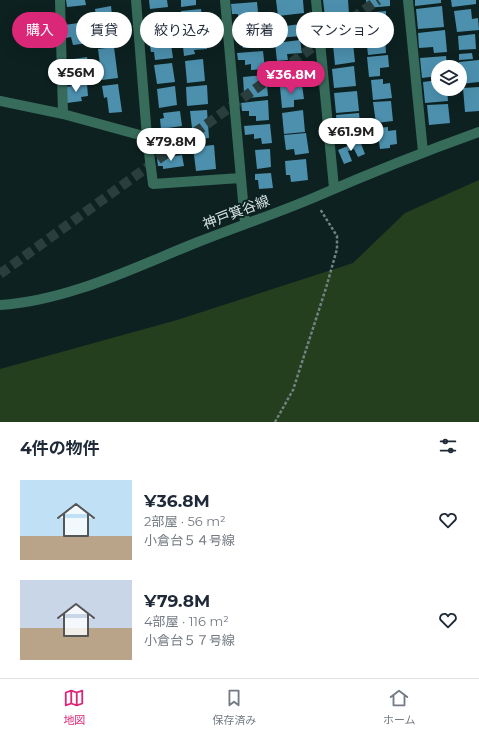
<!DOCTYPE html>
<html lang="ja">
<head>
<meta charset="utf-8">
<style>
  body { margin:0; font-family:Montserrat,"Noto Sans JP",sans-serif; background:#f6f6f7; color:#1f2937; height:100vh; display:flex; flex-direction:column; font-size:15px; white-space:nowrap }
  * { box-sizing:border-box; margin:0 }
  p { font-size:13px; color:#747a83 }
  .icon { flex:none; width:22px; height:22px; fill:none; stroke:currentColor; stroke-width:2; stroke-linecap:round; stroke-linejoin:round }
  .map { position:relative; height:422px; overflow:hidden }
  .sheet { display:flex; flex-direction:column; background:#fff; flex:1 }
  .sheet>* { flex:none }
  .guide { position:absolute; left:12px; top:12px; width:455px; height:36px; display:flex; gap:8px }
  .buttons { position:absolute; left:431px; top:60px; display:grid; gap:8px }
  .buttons a { display:grid; place-items:center; width:36px; height:36px; border-radius:50%; background:#fff; box-shadow:0 4px 16px #0002; font-size:20px }
  .price { position:absolute; translate:-50% -34px; padding:0 9px; border-radius:14px; background:#fff; color:#222; font-size:13px; line-height:26px; filter:drop-shadow(0 1px 2px #0008) }
  .price::after { content:''; position:absolute; left:50%; top:24px; width:12px; height:9px; margin-left:-6px; background:inherit; clip-path:polygon(0 0,100% 0,50% 100%) }
  .price.current { background:#db2777; color:#fff }
  ul { padding:0; list-style:none }
  li { display:flex; align-items:center; gap:12px; height:100px; padding:0 20px }
  li span { display:grid; place-items:center; flex:none; width:112px; height:80px; border-radius:0px; color:#555 }
  li>.icon { margin-inline-start:auto }
  span .icon { width:48px; height:48px; fill:#fffc; stroke-width:1 }
  li b { font-size:17px }
  h2 { display:flex; justify-content:space-between; align-items:center; height:48px; padding:0 20px; font-size:17px }
  .pill { padding:0 14px; border-radius:18px; background:#fff; box-shadow:0 4px 16px #0002; font-size:14px; line-height:36px }
  .pill.current { background:#db2777; color:#fff }
  .menu { display:flex; justify-content:space-around; align-items:center; height:56px; border-top:1px solid #e0e1e3; background:#fff; font-size:11px; color:#747a83 }
  .menu a { display:grid; justify-items:center; gap:2px }
  .menu .current { color:#db2777 }
  .map>svg:first-child { display:block }
</style>
</head>
<body>
<div class="map">
<svg width="479" height="422" viewBox="0 0 479 422">
  <rect width="100%" height="100%" fill="#0d2121"/>
  <path fill="#233f1e" d="M479,180v242h-479v-53l177,-49 176,-57 52,-50z"/>
  <path fill="#4c90ae" d="M66,0h19l1,5 -19,2z
    M149,0h18l1,7 -18,2z
    M181,0h15v5l-15,2z
    M276,0h27l1,13 -26,3z
    M323,0h25l1,14 -24,3z
    M366,0h24v6l-23,2z
    M415,0h26v3l-26,3z
    M451,0h25v4l-24,3z
    M257,2l2,21 -14,1 -1,-7 -6,1v-4h-6l-1,-10z
    M111,6l1,9 -16,2 -1,-8z
    M442,6l2,21 -26,2 -2,-20z
    M201,9l2,14h-4v6l-16,2 -2,-20z
    M471,9l1,10 6,-1 1,12 -22,2 -3,-21z
    M386,11v9l-9,1 1,9 -11,1 -2,-18z
    M167,14l3,18 -18,3 -1,-7 -3,1 -1,-13z
    M114,17l3,22 -18,3 -3,-23z
    M284,19l1,7 16,-2 1,12 -26,2 -2,-18z
    M348,20l1,9 4,-1 1,12 -22,2 -1,-20z
    M86,22l3,21 -16,2 -2,-8 -5,1 -2,-13z
    M260,27l2,19 -19,2 -1,-6h-3l-1,-13z
    M445,30l2,22 -13,1 -1,-6 -14,1 -1,-15z
    M475,34l1,15 -17,1 -1,-14z
    M198,35l1,5 7,-1 1,10 -13,1 1,4 -11,2 -2,-19z
    M379,35v4l6,-1 1,15 -18,2 -2,-18z
    M170,37l3,21 -18,2 -1,-8h-3l-2,-12z
    M300,40l2,13 -15,1 1,6 -11,1 -2,-18z
    M353,43l2,19 -20,3 -2,-20z
    M114,47l4,31 -16,2 -4,-31z
    M263,51l2,18 -14,1v-6l-6,1v-5h-7l-1,-7z
    M472,53l1,6 -14,1v-6z
    M388,55l1,12 -9,1v8l-11,1 -2,-20z
    M446,56l1,11h-9v9l-16,2 -2,-20z
    M87,57l5,21 -22,3 -2,-11 6,-1 -1,-10z
    M203,59l2,22 -18,2 -2,-22z
    M479,60v22l-18,2 -2,-22z
    M172,63l3,19 -18,2 -3,-19z
    M290,64l1,8h7l1,10 -19,2 -2,-19z
    M354,66l2,20 -22,2 -2,-19z
    M266,75l2,21 -19,2v-5h-5l-1,-16z
    M383,79v5l7,-1 2,15 -19,2 -2,-20z
    M438,80v9h9l1,12 -23,2 -2,-21z
    M87,84l1,12 -7,1 1,4 -15,2 -2,-16z
    M118,84l4,28 -13,1 -2,-16 -3,1 -2,-12z
    M207,85l1,19 -21,2 -1,-19z
    M302,85l2,14 -10,1v7l-12,1 -2,-21z
    M175,86l2,19 -18,3 -2,-19z
    M479,87v24l-14,1 -2,-24z
    M357,91l2,20 -23,2 -2,-20z
    M268,100l1,20 -13,1v-5h-7v-5h-7l-1,-8z
    M391,101l2,20 -17,2 -3,-21z
    M448,104l2,19 -21,2 -2,-20z
    M207,110l2,28 -14,1 -1,-11h-2l-2,-17z
    M303,110l2,22 -21,2 -2,-21z
    M180,111l2,15 -21,3 -1,-10 4,-1 -1,-5z
    M359,113l2,22 -23,2 -2,-22z
    M270,124l2,19 -10,1 -1,-6 -7,1v-5l-9,1 -1,-9z
    M388,127v4l8,-1 1,14 -7,1v3l-10,1 -3,-21z
    M182,133l2,15 -20,3 -2,-11 7,-1 -1,-5z
    M306,133l3,20 -14,2 -1,-6 -8,1 -2,-15z
    M360,141l5,13 -7,3 -4,-8 -6,2 4,10 -8,3 -6,-14z
    M214,145l2,24 -20,2 -3,-24z
    M270,149l1,18 -14,2 -2,-19z
    M182,155l2,11 -21,3v-3h-5l-1,-8z
    M306,159l2,21 -17,2 -1,-7h-4l-1,-14z
    M271,173l2,15 -14,1 -1,-9h-3v-6z"/>
  <g fill="none" stroke-linecap="round" stroke-linejoin="round">
    <path stroke="#2b3e3e" stroke-width="10" stroke-dasharray="10 5" stroke-linecap="butt" d="M0,274l378,-274"/>
    <path stroke="#728283" stroke-width="2.5" stroke-dasharray="3 2" stroke-linecap="butt" d="M275,422l18,-32 33,-102 11,-39v-13l-17,-27"/>
    <path stroke="#376c5b" stroke-width="10" d="M60,0l3,114
      M136,0l11,137 6,47 87,-6
      M225,0l20,223
      M316,0l18,188
      M408,0l15,152
      M0,101l63,13 84,23
      M0,305c68,-4 135,-38 198,-63 38,-15 77,-28 115,-44 55,-24 110,-46 166,-66"/>
  </g>
  <g text-anchor="middle" dominant-baseline="central" stroke-width="4" stroke-linejoin="round" paint-order="stroke">
    <g font-size="14" fill="#d6e2e3" stroke="#0d2121">
      <text transform="translate(236 212) rotate(-21)">神戸箕谷線</text>
    </g>
  </g>
</svg>
<div class="buttons">
<a><svg class="icon" aria-label="layers" viewBox="0 0 24 24"><path d="M12 4l9 5-9 5-9-5zM3 14l9 5 9-5"/></svg></a>
</div>
<b class="price" style="left:76px;top:93px">¥56M</b>
<b class="price current" style="left:291px;top:95px">¥36.8M</b>
<b class="price" style="left:351px;top:152px">¥61.9M</b>
<b class="price" style="left:171px;top:162px">¥79.8M</b>
<div class="guide">
<a class="pill current">購入</a>
<a class="pill">賃貸</a>
<a class="pill">絞り込み</a>
<a class="pill">新着</a>
<a class="pill">マンション</a>
</div>
</div>
<section class="sheet">
<h2>4件の物件<svg class="icon" aria-label="filters" viewBox="0 0 24 24"><path d="M4 7h16M4 17h16"/><circle cx="9" cy="7" r="2"/><circle cx="15" cy="17" r="2"/></svg></h2>
<ul>
<li><span style="background:linear-gradient(#bfe0f5 70%,#b9a48a 0)"><svg class="icon" aria-label="home" viewBox="0 0 24 24"><path d="M3 11l9-7 9 7M6 9v11h12V9"/></svg></span><div><b>¥36.8M</b><p>2部屋 · 56 m²</p><p>小倉台５４号線</p></div><svg class="icon" aria-label="heart" viewBox="0 0 24 24"><path d="M12 20l-8-8c-3-5 5-10 8-4 3-6 11-1 8 4z"/></svg></li>
<li><span style="background:linear-gradient(#c9d6e8 60%,#b9a48a 0)"><svg class="icon" aria-label="home" viewBox="0 0 24 24"><path d="M3 11l9-7 9 7M6 9v11h12V9"/></svg></span><div><b>¥79.8M</b><p>4部屋 · 116 m²</p><p>小倉台５７号線</p></div><svg class="icon" aria-label="heart" viewBox="0 0 24 24"><path d="M12 20l-8-8c-3-5 5-10 8-4 3-6 11-1 8 4z"/></svg></li>
</ul>
</section>
<nav class="menu">
<a class="current"><svg class="icon" aria-label="map" viewBox="0 0 24 24"><path d="M3 6l6-2 6 2 6-2v14l-6 2-6-2-6 2zM9 4v14M15 6v14"/></svg>地図</a>
<a><svg class="icon" aria-label="saved" viewBox="0 0 24 24"><path d="M7 4h10v16l-5-4-5 4z"/></svg>保存済み</a>
<a><svg class="icon" aria-label="home" viewBox="0 0 24 24"><path d="M3 11l9-7 9 7M6 9v11h12V9"/></svg>ホーム</a>
</nav>
</body>
</html>
